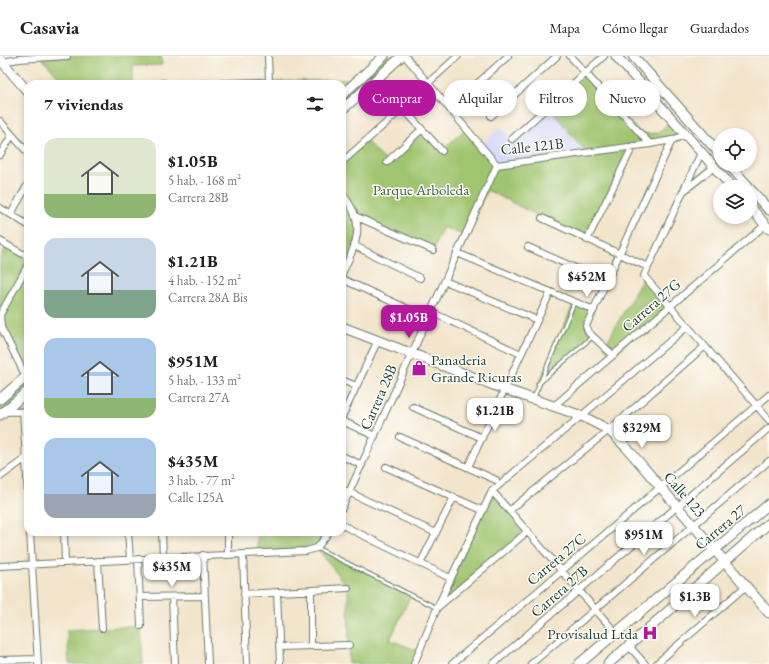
<!DOCTYPE html>
<html lang="es">
<head>
<meta charset="utf-8">
<style>
  body { margin:0; font-family:"EB Garamond",serif; background:#f2f2f2; color:#202124; height:100vh; display:flex; flex-direction:column; font-size:15px; white-space:nowrap }
  * { box-sizing:border-box; margin:0 }
  p { font-size:13px; color:#757577 }
  .icon { flex:none; width:22px; height:22px; fill:none; stroke:currentColor; stroke-width:2; stroke-linecap:round; stroke-linejoin:round }
  .map { position:relative; flex:1; overflow:hidden }
  .panel { position:absolute; left:24px; top:24px; width:322px; height:456px; display:flex; flex-direction:column; background:#fff; border-radius:12px; box-shadow:0 2px 6px #0003 }
  .panel>* { flex:none }
  .hud { position:absolute; left:358px; top:24px; width:351px; height:36px; display:flex; gap:8px }
  .controls { position:absolute; left:713px; top:72px; display:grid; gap:8px }
  .controls a { display:grid; place-items:center; width:44px; height:44px; border-radius:50%; background:#fff; box-shadow:0 2px 6px #0003; font-size:20px }
  .price { position:absolute; translate:-50% -34px; padding:0 9px; border-radius:8px; background:#fff; color:#222; font-size:13px; line-height:26px; filter:drop-shadow(0 1px 2px #0008) }
  .price::after { content:''; position:absolute; left:50%; top:24px; width:12px; height:9px; margin-left:-6px; background:inherit; clip-path:polygon(0 0,100% 0,50% 100%) }
  .price.current { background:#b5179e; color:#fff }
  ul { padding:0; list-style:none }
  li { display:flex; align-items:center; gap:12px; height:100px; padding:0 20px }
  li span { display:grid; place-items:center; flex:none; width:112px; height:80px; border-radius:12px; color:#555 }
  li>.icon { margin-inline-start:auto }
  span .icon { width:48px; height:48px; fill:#fffc; stroke-width:1 }
  li b { font-size:17px }
  h2 { display:flex; justify-content:space-between; align-items:center; height:48px; padding:0 20px; font-size:17px }
  .pill { padding:0 14px; border-radius:18px; background:#fff; box-shadow:0 2px 6px #0003; font-size:14px; line-height:36px }
  .pill.current { background:#b5179e; color:#fff }
  header { display:flex; align-items:center; gap:24px; box-sizing:border-box; height:56px; padding:0 20px; background:#fff; border-bottom:1px solid #e0e0e0 }
  header strong { font-size:19px }
  nav { display:flex; gap:22px; margin-inline-start:auto; font-size:14px }
  .map>svg:first-child { display:block }
</style>
</head>
<body>
<header>
<strong>Casavia</strong>
<nav><a>Mapa</a><a>Cómo llegar</a><a>Guardados</a></nav>
</header>
<div class="map">
<svg width="769" height="608" viewBox="0 0 769 608">
  <rect width="100%" height="100%" fill="#fdfcf7"/>
  <filter id="ink" filterUnits="userSpaceOnUse"><feTurbulence type="fractalNoise" baseFrequency=".025" numOctaves="2"/><feDisplacementMap in="SourceGraphic" scale="8" xChannelSelector="R" yChannelSelector="G"/><feConvolveMatrix kernelMatrix="1 2 1 2 8 2 1 2 1" color-interpolation-filters="sRGB"/></filter>
  <filter id="wash" filterUnits="userSpaceOnUse"><feTurbulence type="fractalNoise" baseFrequency=".012" numOctaves="4" result="noise"/><feDisplacementMap in="SourceGraphic" scale="16" xChannelSelector="R" yChannelSelector="G"/><feGaussianBlur stdDeviation="0.9" result="paint"/><feColorMatrix in="noise" values="0 0 0 0 0 0 0 0 0 0 0 0 0 0 0 0 0 1.4 0 .05"/><feComposite in="paint" operator="in"/></filter>
  <g filter="url(#wash)">
    <rect width="100%" height="100%" fill="#f3e5cc"/>
    <path fill="#d6d8f8" d="M548,50l38,47 -89,12 -16,-20 20,-18 10,11z"/>
    <path fill="#a0c56f" stroke="#608152" d="M67,0h94l1,9 -29,1v18h-69l-23,-27z
      M384,0h18l-60,54v-26h-81v-2l99,-3z
      M585,17l56,61 17,-1 14,-13 13,15 -52,11 -46,94 -100,-50 -22,46 -22,-9 -10,23 -76,-33 1,15 -16,42v-112l24,-21 21,21 35,-33 20,22 24,-23 31,37 89,-13 -38,-46z
      M7,189l21,12v134l-28,24v-15l26,-23 -26,-56v-63z
      M644,220l26,30 -57,49 -9,-8z
      M574,247l20,7 -6,13 4,14 -54,48z
      M492,435l36,40 -91,77z
      M257,476h72l-12,15 94,48 -21,45 29,11 -5,13h-65l-1,-76 -31,-40 -59,5z
      M141,570l2,38h-74l-2,-34z"/>
  </g>
  <g filter="url(#ink)">
    <g fill="none" stroke-linecap="round" stroke-linejoin="round">
      <g stroke="#697869" stroke-width="5">
        <path id="lane" d="M538,328l54,-47
          M534,341l40,-94
          M317,492l120,60"/>
      </g>
      <g stroke="#697869" stroke-width="8">
        <path id="street" d="M268,0l1,26
          M405,0l92,109
          M570,0l80,88
          M2,6l17,-3 48,-3
          M376,23l66,72
          M163,27v1
          M428,27l30,-27
          M198,28l63,-2v2
          M469,35l39,-35
          M491,60l66,-60
          M0,65l28,32
          M512,83l92,-83
          M701,97l-57,123 125,144
          M0,99l12,-20
          M342,106l61,-54
          M387,106l35,-33
          M497,109l153,-21 22,-4 13,-5
          M685,134l29,-23
          M342,138c26,30 14,49 0,80
          M0,152l28,17
          M11,158l17,-30
          M357,161l76,33
          M542,162l106,49
          M587,184l46,-94
          M0,185l28,16
          M355,190l65,32
          M528,191l79,35
          M457,197l137,57
          M342,223l86,39
          M445,225l92,39
          M431,256l90,42
          M613,299l-25,-23 -2,-6 86,-186
          M26,321l-25,-50 -1,-12 28,-50
          M342,324l14,6
          M555,349l210,-180
          M413,351l69,31
          M23,355l5,82
          M4,356l24,-1
          M342,361l36,-77
          M342,365l33,15
          M400,381l96,43
          M342,400l20,9
          M386,411l96,43
          M468,411l82,-174
          M0,421l26,-19
          M342,433l94,44
          M492,435l124,142
          M342,452l155,-343
          M510,454l99,-80 96,-84
          M342,469l108,53
          M30,476l8,132
          M64,476l1,31
          M128,476l2,27
          M162,476l1,25
          M228,476v22
          M243,498l4,110
          M203,499l5,109
          M138,503l3,67
          M98,505l4,67
          M420,508l34,-67
          M0,510l306,-15 11,-3 12,-16
          M277,536l3,72
          M244,538l104,-6
          M140,541l64,-1
          M172,541l3,67
          M438,551l90,-76
          M311,590v-56
          M629,590l16,18
          M279,591l70,-2
          M0,604l37,-1
          M414,608l23,-56 55,-117 196,-165
          M452,608l317,-269
          M493,608l276,-236
          M531,608l238,-203
          M656,608l90,-78"/>
      </g>
      <g stroke="#697869" stroke-width="11">
        <path id="secondary" d="M616,0l116,131
          M633,0l87,98
          M0,3l28,33
          M342,39l42,-39
          M342,54l60,-54
          M729,109l20,22
          M750,133l19,21
          M750,151l19,22
          M342,271l162,62 78,27 27,14 17,17 143,166
          M0,343l28,-24
          M0,359l28,-24
          M579,608l190,-160
          M608,608l161,-141"/>
      </g>
      <use href="#lane" stroke="#fff" stroke-width="3"/>
      <use href="#street" stroke="#fff" stroke-width="6"/>
      <use href="#secondary" stroke="#fff" stroke-width="9"/>
    </g>
  </g>
  <defs>
    <g id="shop-bare" transform="scale(1.2)"><path d="M-5-2.5h2.3a2.7 3.5 0 0 1 5.4 0H5L5.5 6h-11ZM-1.5-2.5h3a1.5 2.3 0 0 0-3 0Z" fill="#b5179e" stroke="#fdfcf7" stroke-width="2.5" paint-order="stroke"/></g>
    <g id="hospital-bare" transform="scale(1.2)"><path d="M-5-5h3v3.5h4V-5h3V5h-3V1.5h-4V5h-3Z" fill="#b5179e" stroke="#fdfcf7" stroke-width="2.5" paint-order="stroke"/></g>
  </defs>
  <g fill-rule="evenodd">
    <use href="#shop-bare" x="419" y="312"/>
    <use href="#hospital-bare" x="650" y="577"/>
  </g>
  <g text-anchor="middle" dominant-baseline="central" stroke-width="3" stroke-linejoin="round" paint-order="stroke">
    <g font-size="15" fill="#1f3d34" stroke="#fdfcf7">
      <text transform="translate(532 90) rotate(-6)">Calle 121B</text>
      <text transform="translate(651 249) rotate(-41)">Carrera 27G</text>
      <text transform="translate(378 341) rotate(-66)">Carrera 28B</text>
      <text transform="translate(685 438) rotate(49)">Calle 123</text>
      <text transform="translate(720 471) rotate(-40)">Carrera 27</text>
      <text transform="translate(556 503) rotate(-40)">Carrera 27C</text>
      <text transform="translate(559 535) rotate(-41)">Carrera 27B</text>
    </g>
    <g font-size="15" fill="#3f5f43" stroke="#fdfcf7">
      <text x="421" y="133">Parque Arboleda</text>
    </g>
    <g font-size="15" fill="#1f3d34" stroke="#fdfcf7" text-anchor="start">
      <text x="431" y="303">Panaderia<tspan x="431" dy="17">Grande Ricuras</tspan></text>
      <text x="638" y="577" text-anchor="end">Provisalud Ltda</text>
    </g>
  </g>
</svg>
<div class="controls">
<a><svg class="icon" aria-label="locate" viewBox="0 0 24 24"><circle cx="12" cy="12" r="6"/><path d="M12 2v4M12 18v4M2 12h4M18 12h4"/></svg></a>
<a><svg class="icon" aria-label="layers" viewBox="0 0 24 24"><path d="M12 4l9 5-9 5-9-5zM3 14l9 5 9-5"/></svg></a>
</div>
<b class="price" style="left:587px;top:242px">$452M</b>
<b class="price current" style="left:409px;top:283px">$1.05B</b>
<b class="price" style="left:495px;top:376px">$1.21B</b>
<b class="price" style="left:642px;top:393px">$329M</b>
<b class="price" style="left:644px;top:500px">$951M</b>
<b class="price" style="left:172px;top:532px">$435M</b>
<b class="price" style="left:695px;top:562px">$1.3B</b>
<div class="hud">
<a class="pill current">Comprar</a>
<a class="pill">Alquilar</a>
<a class="pill">Filtros</a>
<a class="pill">Nuevo</a>
</div>
<section class="panel">
<h2>7 viviendas<svg class="icon" aria-label="filters" viewBox="0 0 24 24"><path d="M4 7h16M4 17h16"/><circle cx="9" cy="7" r="2"/><circle cx="15" cy="17" r="2"/></svg></h2>
<ul>
<li><span style="background:linear-gradient(#dfe7d0 70%,#8fb573 0)"><svg class="icon" aria-label="home" viewBox="0 0 24 24"><path d="M3 11l9-7 9 7M6 9v11h12V9"/></svg></span><div><b>$1.05B</b><p>5 hab. · 168 m²</p><p>Carrera 28B</p></div></li>
<li><span style="background:linear-gradient(#c9d6e8 65%,#7fa58c 0)"><svg class="icon" aria-label="home" viewBox="0 0 24 24"><path d="M3 11l9-7 9 7M6 9v11h12V9"/></svg></span><div><b>$1.21B</b><p>4 hab. · 152 m²</p><p>Carrera 28A Bis</p></div></li>
<li><span style="background:linear-gradient(#a9c7e8 75%,#8fb573 0)"><svg class="icon" aria-label="home" viewBox="0 0 24 24"><path d="M3 11l9-7 9 7M6 9v11h12V9"/></svg></span><div><b>$951M</b><p>5 hab. · 133 m²</p><p>Carrera 27A</p></div></li>
<li><span style="background:linear-gradient(#a9c7e8 70%,#9aa5b1 0)"><svg class="icon" aria-label="home" viewBox="0 0 24 24"><path d="M3 11l9-7 9 7M6 9v11h12V9"/></svg></span><div><b>$435M</b><p>3 hab. · 77 m²</p><p>Calle 125A</p></div></li>
</ul>
</section>
</div>
</body>
</html>
